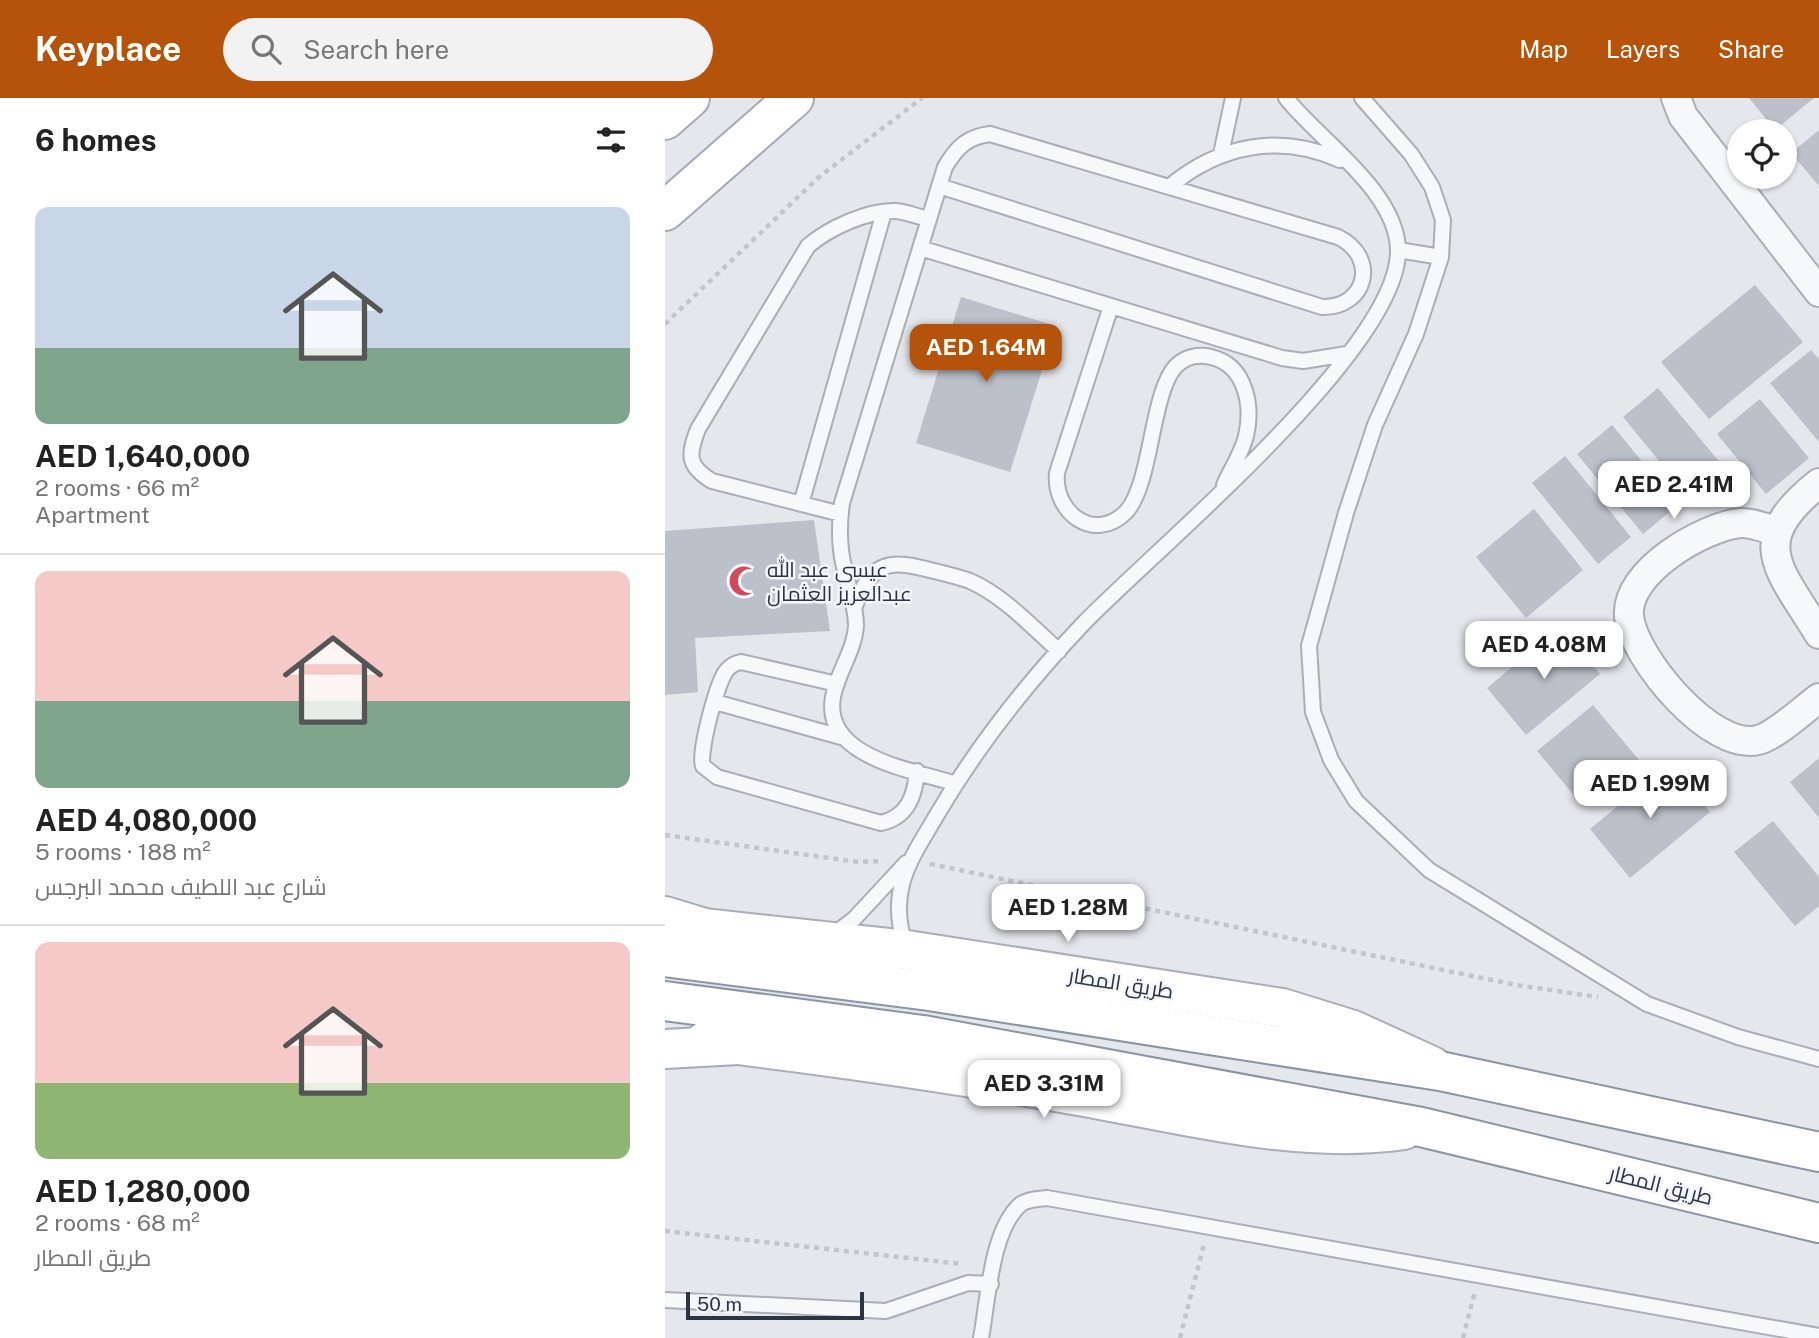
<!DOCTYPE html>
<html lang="en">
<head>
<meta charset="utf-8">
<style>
  body { margin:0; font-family:"Public Sans",Cairo,sans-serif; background:#f2f2f2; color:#222; height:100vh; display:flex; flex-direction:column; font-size:26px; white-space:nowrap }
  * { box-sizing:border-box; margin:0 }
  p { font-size:23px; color:#767676 }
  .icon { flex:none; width:38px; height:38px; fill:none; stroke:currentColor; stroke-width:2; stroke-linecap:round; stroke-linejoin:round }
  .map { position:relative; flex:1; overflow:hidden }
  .sheet { display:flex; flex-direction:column; background:#fff; width:665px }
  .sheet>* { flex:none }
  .tools { position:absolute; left:1062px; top:21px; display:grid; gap:14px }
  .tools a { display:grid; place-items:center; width:70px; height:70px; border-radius:50%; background:#fff; box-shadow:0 2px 5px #0004; font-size:35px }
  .scale { position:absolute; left:21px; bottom:18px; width:178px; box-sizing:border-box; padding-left:7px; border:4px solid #2b3445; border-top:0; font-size:19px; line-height:24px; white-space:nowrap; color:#2b3445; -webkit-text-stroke:5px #f4f6f9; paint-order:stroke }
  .price { position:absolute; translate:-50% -60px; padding:0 16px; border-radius:14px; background:#fff; color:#222; font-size:23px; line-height:46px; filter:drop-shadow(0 2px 4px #0008) }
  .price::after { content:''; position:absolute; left:50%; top:42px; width:21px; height:16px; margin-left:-10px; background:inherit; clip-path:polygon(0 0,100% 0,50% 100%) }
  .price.selected { background:#b45309; color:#fff }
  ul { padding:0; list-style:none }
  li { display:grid; align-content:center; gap:14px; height:371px; padding:0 35px }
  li+li { border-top:2px solid #e0e0e0 }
  li span { display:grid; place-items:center; height:217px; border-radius:14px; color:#555 }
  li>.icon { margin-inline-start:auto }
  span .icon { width:126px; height:126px; fill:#fffc; stroke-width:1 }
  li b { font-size:30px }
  h2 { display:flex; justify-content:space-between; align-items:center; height:84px; padding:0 35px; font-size:30px }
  header { display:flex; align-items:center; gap:42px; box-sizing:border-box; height:98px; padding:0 35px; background:#b45309; color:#fff }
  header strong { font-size:33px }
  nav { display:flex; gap:38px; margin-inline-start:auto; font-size:24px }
  .search { width:490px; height:63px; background:#f2f2f2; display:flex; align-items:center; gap:18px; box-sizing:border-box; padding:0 24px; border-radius:38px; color:#767676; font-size:26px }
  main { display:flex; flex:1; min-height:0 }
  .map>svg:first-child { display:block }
</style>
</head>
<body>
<header>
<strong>Keyplace</strong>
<div class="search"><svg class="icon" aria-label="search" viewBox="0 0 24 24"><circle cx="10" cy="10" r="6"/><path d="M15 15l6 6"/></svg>Search here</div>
<nav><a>Map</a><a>Layers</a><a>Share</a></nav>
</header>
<main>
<section class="sheet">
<h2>6 homes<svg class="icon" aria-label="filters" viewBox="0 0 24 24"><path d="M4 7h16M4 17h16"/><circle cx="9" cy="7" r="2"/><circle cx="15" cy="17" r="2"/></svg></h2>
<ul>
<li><span style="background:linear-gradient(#c9d6e8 65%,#7fa58c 0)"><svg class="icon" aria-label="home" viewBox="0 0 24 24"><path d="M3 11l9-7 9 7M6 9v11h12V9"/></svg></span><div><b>AED 1,640,000</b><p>2 rooms · 66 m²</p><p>Apartment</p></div></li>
<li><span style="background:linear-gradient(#f6c9c9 60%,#7fa58c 0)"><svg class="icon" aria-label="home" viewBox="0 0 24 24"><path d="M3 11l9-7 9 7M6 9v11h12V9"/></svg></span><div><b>AED 4,080,000</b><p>5 rooms · 188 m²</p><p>شارع عبد اللطيف محمد البرجس</p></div></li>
<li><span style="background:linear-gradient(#f6c9c9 65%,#8fb573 0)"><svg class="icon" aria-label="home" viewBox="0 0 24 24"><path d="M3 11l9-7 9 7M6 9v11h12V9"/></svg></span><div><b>AED 1,280,000</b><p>2 rooms · 68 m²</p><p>طريق المطار</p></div></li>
</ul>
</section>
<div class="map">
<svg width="1154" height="1240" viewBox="0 0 1154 1240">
  <rect width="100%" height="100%" fill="#e4e7ec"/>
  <path fill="#bbc0ca" d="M1084,0h65l-39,32z
    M1154,32v56l-28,-33z
    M1090,187l48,57 -94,77 -48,-57z
    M296,199l95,29 -46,146 -94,-29z
    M1146,252l8,9v83l-49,-59z
    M993,290l69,83 -36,29 -68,-83z
    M1095,301l49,59 -43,36 -49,-60z
    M947,327l66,80 -35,29 -66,-80z
    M900,358l66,81 -33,27 -66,-81z
    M869,411l49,61 -57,48 -50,-61z
    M149,422l16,111 -135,7 3,54 -33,3v-164z
    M896,528l39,48 -74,61 -39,-47z
    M928,607l46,55 -56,46 -46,-55z
    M1154,660v60l-29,-36z
    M1005,665l40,49 -80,66 -40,-49z
    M1108,723l46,56v29l-24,20 -61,-74z"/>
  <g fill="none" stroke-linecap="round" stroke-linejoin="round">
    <g stroke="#a9aeb7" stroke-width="18">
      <path id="lane" d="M697,0l49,56 21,33 11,33 -2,37 -25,77 -41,91 -29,88 -37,133 4,66 18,48 25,41 73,69 218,134 91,33 81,22
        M556,56l12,-56
        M274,88l383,121c45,1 57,-50 16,-70l-348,-103c-23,3 -33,13 -45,33l-103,336c-3,21 -3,43 2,64 4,20 12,38 12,58 -1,25 -19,48 -23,72 -11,61 81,73 123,87
        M504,89c50,-42 110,-54 171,-27
        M255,150l362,110 21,3 44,-7
        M733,152l43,7
        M446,208l-54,167c-4,39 37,71 69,39 26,-28 25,-120 50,-146 9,-9 22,-12 35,-9 35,8 42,49 35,79 -4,17 -15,33 -22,49
        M136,406l83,-292
        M176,416l-129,-33c-25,-15 -24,-26 -14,-52l110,-183c21,-18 60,-36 88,-35 11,1 22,6 33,8
        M190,508c17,-46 35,-47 79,-35 12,3 25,6 36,10 34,15 62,46 89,70
        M172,586l-96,-22c-5,1 -10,3 -14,8 -10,11 -29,84 -24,96l14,11 164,46c26,-6 34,-26 36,-52
        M50,604l126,35
        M169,836l20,-15 52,-56
        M241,849c-20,-56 5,-88 32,-134 40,-68 90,-131 144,-188 71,-74 316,-275 316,-374 0,-59 -78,-110 -112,-153
        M0,1202l221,11 82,-28 23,1
        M316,1240c7,-37 10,-109 40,-134 7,-5 18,-5 26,-6l772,138"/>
    </g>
    <g stroke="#a9aeb7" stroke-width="32">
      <path id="street" d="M1011,0l7,18 136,176
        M1154,385c-74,59 -40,85 0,151
        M1111,433c-11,-3 -25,-9 -36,-8 -37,4 -115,49 -111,93 4,42 83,136 129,124 17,-4 46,-31 61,-42"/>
    </g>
    <g stroke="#a9aeb7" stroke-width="42">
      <path id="secondary" d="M11,827l231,25 375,58 71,22 79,36
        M40,943c123,15 246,32 368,54 108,18 222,51 331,35"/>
    </g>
    <g stroke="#a3abb8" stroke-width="42">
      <path id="primary" d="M0,22l25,-22
        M0,113l129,-113
        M0,818l46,14
        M0,951l73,-4"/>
    </g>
    <g stroke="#8b94a3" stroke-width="42">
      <path id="highway" d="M0,859l264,34 511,80 379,81
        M0,903l258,34 498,92 398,96"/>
    </g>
    <path stroke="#c2c5cb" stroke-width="4.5" stroke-dasharray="5 5" stroke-linecap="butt" d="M0,226l154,-147 103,-79
      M0,737l193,27 25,-1
      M265,766l586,121 82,12
      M0,1133l297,33
      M515,1240l24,-94
      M798,1240l12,-47"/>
    <use href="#lane" stroke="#f7f8fa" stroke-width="14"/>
    <use href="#street" stroke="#f7f8fa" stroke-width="28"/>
    <use href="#secondary" stroke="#fff" stroke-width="38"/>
    <use href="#primary" stroke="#fff" stroke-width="38"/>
    <use href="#highway" stroke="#fff" stroke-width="38"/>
  </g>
  <defs>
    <g id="mosque-bare" transform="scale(2.415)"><path d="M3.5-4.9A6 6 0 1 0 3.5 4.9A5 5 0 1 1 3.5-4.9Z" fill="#d1495b" stroke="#f4f6f9" stroke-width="2.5" paint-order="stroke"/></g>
  </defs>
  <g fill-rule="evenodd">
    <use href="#mosque-bare" x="79" y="483"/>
  </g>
  <g text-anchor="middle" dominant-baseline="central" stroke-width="5" stroke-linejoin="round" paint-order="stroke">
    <g font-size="21" fill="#2b3445" stroke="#f4f6f9" text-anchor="start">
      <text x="102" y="471">عيسى عبد الله<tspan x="102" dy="24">عبدالعزيز العثمان</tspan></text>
    </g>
    <g font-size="21" fill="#2b3445" stroke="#f4f6f9">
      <text transform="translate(456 885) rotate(9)">طريق المطار</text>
      <text transform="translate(996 1087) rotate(14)">طريق المطار</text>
    </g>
  </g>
</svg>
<div class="tools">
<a><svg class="icon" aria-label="locate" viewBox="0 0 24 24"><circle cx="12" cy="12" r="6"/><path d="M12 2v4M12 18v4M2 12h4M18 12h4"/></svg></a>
</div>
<div class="scale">50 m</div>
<b class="price selected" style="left:321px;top:286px">AED 1.64M</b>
<b class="price" style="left:1009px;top:423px">AED 2.41M</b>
<b class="price" style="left:879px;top:583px">AED 4.08M</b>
<b class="price" style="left:985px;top:722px">AED 1.99M</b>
<b class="price" style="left:403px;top:846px">AED 1.28M</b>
<b class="price" style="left:379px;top:1022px">AED 3.31M</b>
</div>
</main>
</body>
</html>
